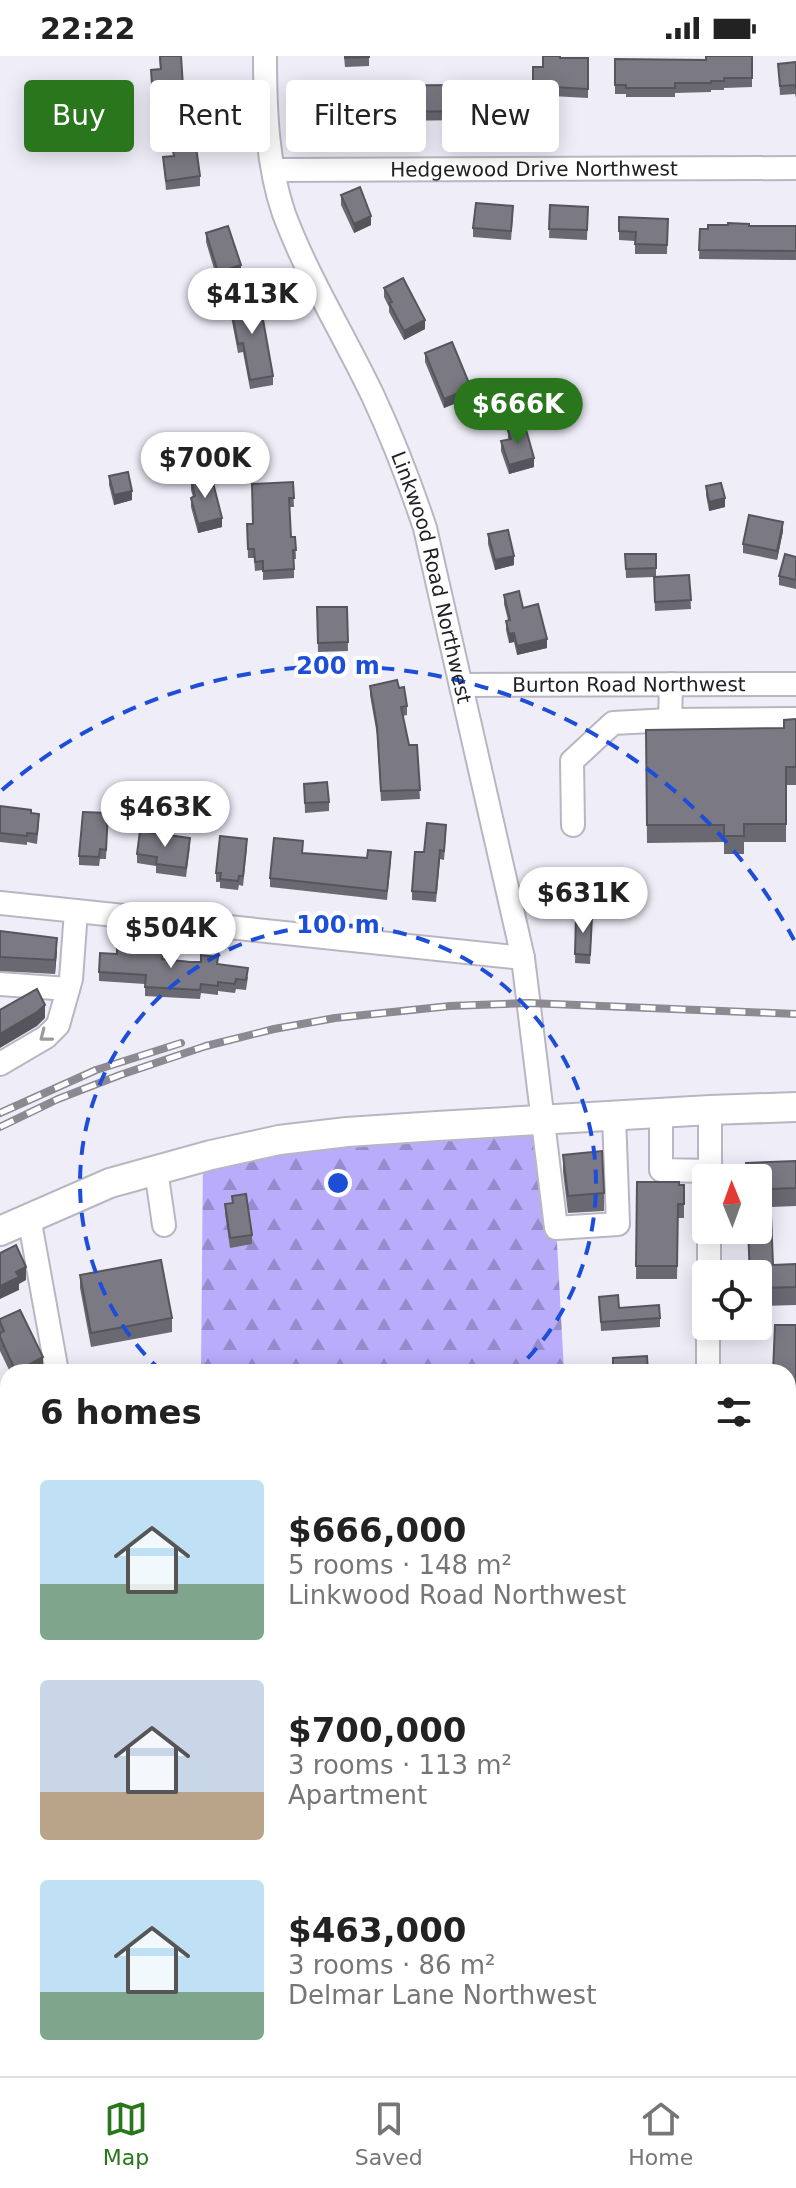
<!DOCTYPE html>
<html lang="en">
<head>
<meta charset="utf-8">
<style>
  body { margin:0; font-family:"DejaVu Sans",sans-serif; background:#f6f6f6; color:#222; height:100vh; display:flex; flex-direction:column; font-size:30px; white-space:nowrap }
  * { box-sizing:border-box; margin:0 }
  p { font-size:26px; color:#767676 }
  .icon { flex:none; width:44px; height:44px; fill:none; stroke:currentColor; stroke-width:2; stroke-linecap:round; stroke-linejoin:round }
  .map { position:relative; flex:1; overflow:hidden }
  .sheet { position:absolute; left:0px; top:1308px; width:796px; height:712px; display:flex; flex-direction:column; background:#fff; border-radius:24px 24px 0 0; box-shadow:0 4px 20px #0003 }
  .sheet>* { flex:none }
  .guide { position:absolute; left:24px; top:24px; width:748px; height:72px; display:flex; gap:16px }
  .needle { width:52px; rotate:359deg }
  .buttons { position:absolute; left:692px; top:1108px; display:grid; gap:16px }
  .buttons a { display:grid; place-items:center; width:80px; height:80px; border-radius:8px; background:#fff; box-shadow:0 4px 20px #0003; font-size:40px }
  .price { position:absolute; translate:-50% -68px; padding:0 18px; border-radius:28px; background:#fff; color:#222; font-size:26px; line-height:52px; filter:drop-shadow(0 2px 4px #0008) }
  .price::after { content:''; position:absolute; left:50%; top:48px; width:24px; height:18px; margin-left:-12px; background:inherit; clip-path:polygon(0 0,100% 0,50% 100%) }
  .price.selected { background:#29761d; color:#fff }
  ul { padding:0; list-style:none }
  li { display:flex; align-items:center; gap:24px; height:200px; padding:0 40px }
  li span { display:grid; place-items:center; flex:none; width:224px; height:160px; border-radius:8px; color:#555 }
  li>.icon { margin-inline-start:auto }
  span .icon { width:96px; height:96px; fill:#fffc; stroke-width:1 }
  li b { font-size:34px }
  h2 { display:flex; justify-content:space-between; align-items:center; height:96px; padding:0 40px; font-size:34px }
  .pill { padding:0 28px; border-radius:8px; background:#fff; box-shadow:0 4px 20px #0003; font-size:28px; line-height:72px }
  .pill.selected { background:#29761d; color:#fff }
  .status { display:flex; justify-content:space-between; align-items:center; height:56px; padding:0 40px; background:#fff; direction:ltr }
  .status svg { height:22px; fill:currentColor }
  .tab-bar { display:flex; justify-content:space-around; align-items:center; height:112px; border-top:2px solid #e0e0e0; background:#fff; font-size:22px; color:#767676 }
  .tab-bar a { display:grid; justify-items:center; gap:4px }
  .tab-bar .selected { color:#29761d }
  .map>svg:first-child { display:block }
</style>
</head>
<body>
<div class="status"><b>22:22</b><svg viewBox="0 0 49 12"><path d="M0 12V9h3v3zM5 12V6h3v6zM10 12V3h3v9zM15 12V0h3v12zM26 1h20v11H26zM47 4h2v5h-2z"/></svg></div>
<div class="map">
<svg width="796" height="2020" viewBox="0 0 796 2020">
  <defs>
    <pattern id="forest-firs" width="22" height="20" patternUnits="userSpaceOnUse" patternTransform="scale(2)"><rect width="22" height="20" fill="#b9acfb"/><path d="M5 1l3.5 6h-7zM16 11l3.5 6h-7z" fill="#968ccb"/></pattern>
  </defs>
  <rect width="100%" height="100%" fill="#efedf8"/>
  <path fill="url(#forest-firs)" d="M551,1076l13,240h-363l2,-214 204,-23z
    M0,1758h8v254h403v8h-411z"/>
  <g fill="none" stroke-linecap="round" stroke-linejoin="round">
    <g stroke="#b8b7c1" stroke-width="26">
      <g id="minor">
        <path id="s1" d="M265,0c0,52 2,109 19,158 24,64 60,121 89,182 20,43 37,87 52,132l98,430 33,270 62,-4 -4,-108"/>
        <path id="s2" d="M274,114l522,-2"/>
        <path d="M671,628l-1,36 126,-1"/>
        <path id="s3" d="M461,629l335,-1"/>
        <path d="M573,769l-1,-64 41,-38 57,-3"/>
        <path d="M0,847l523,55"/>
        <path d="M0,928l68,5"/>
        <path d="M0,1008l46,-27 12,-12 13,-46 5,-68"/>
        <path d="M661,1057v57l49,1"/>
        <path d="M156,1114l8,55"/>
        <path d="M710,1122v-68"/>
        <path d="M29,1161l28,155"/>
        <path d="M709,1218v-44"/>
        <path d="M708,1316v-46"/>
        <path d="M0,1764l4,2h4"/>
        <path d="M788,1838h8"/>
        <path d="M423,2020l2,-8"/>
      </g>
    </g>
    <g stroke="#b8b7c1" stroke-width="32">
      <path id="major" d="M0,1175l110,-48 101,-28 68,-15 68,-8 90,-6 273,-16 86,-3"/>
    </g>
    <use href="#minor" stroke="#fff" stroke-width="22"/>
    <use href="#major" stroke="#fff" stroke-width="28"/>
    <g stroke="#8b8a92" stroke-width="8">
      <path id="rail" d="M0,1057l96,-43 85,-27
        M0,1071l58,-28 62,-24 86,-29 68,-17 61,-11 115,-12 79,-3 267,11"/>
    </g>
    <use href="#rail" stroke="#fff" stroke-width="5" stroke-dasharray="15" stroke-linecap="butt"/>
  </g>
  <path fill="#6a6972" d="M159,0l27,77 14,43v10l-34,4 -3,-33 10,-1 -4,-30 -5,1 -2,-19h-9l-2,-29v-9l9,-1z
    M344,0h25v10l-24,1z
    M752,0v31l-28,1v2h-13v2l-36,1v4h-49v-3h-11v-35l91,1z
    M560,2h28v40l-55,-3v-28h10z
    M796,6v36l-1,-4 -15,1 -2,-31z
    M307,30l48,2 156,-2v33h-20v4h-16v-3l-94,1v4l-75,-3z
    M341,139l30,30 -17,8 -13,-28z
    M550,149l38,2 -1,33 -38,-2z
    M513,160l-2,24 -38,-3v-9z
    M619,161l49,2 -1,35h-32v-13l-16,-1z
    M749,170h47v34l-97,-1 1,-30z
    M206,177l35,41 -23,8 -12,-40z
    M384,232l41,41 -21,11 -15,-28v-5l-5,-10z
    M238,239l35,81v9l-23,4 -7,-37 -5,1 -8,-42v-9l8,-2z
    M425,297l46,44 -27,11 -19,-46z
    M508,375l26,36 -25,7 -8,-23v-10l7,-1z
    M109,420l23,24 -18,5 -5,-20z
    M191,424l31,47 -24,6 -7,-26v-9l2,-1 -2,-7z
    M293,426l1,25h-5l2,30h4l1,22h-2v19l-31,2v-10l-8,1 -1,-13h-6l-1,-34h6z
    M706,430l19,21 -16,4 -3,-16z
    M783,475l-6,29 -34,-7v-9z
    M488,478l26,31 -19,5 -7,-26z
    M625,498h31v23l33,-2 2,34 -36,2 -1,-34 -28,1z
    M796,501v32l-17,-4v-9z
    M504,539l19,13 24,40 -30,7 -3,-13 -5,1 -3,-13v-9l2,-1 -4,-16z
    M317,551h30l1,44 -30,1z
    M370,630l29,2 8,18v9l-4,1 6,29h8l3,54 -39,2 -4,-66 -7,-40z
    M796,663v66h-10v57h-42v12h-20v-12l-77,1 -1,-113 138,-2z
    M304,728l25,18v9l-24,2z
    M0,750l31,7 8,10 -2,21 -10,-2v3l-27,-3z
    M108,757l-2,46h-6l-1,7 -20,-1v-9z
    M446,778l-2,26 -4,-1 -4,43 -24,-2v-9l12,-39z
    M190,791l-4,30 -30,-4v-7l-19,-3v-9z
    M247,792l-4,38 -4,-1 -1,5 -18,-2v-6h-4v-9z
    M303,797l88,8 -4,39 -117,-13v-9z
    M576,860l16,10 -2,38 -15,-1z
    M0,875l57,20 -2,23 -55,-3z
    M117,898l101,10 30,13 -2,13 -10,-1 -1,4 -17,-2v4l-17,-2 -1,6 -55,-3v-12l-46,-3v-9z
    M563,1099l41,38v18l-36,2 -5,-41z
    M796,1105v45l-25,1 2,58 23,-1v41l-38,1v-32h-9l-1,-44h10v-52z
    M637,1126l47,3v33h-6l-1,61h-41z
    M232,1140l20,39v9l-22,4 -5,-35v-9l7,-1z
    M80,1219l92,43v14l-81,15 -11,-59z
    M599,1241l20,11 41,10v9l-59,4z
    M0,1263l43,52 -3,1h-30l-10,-21z
    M796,1269v113h-8v-66z
    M8,1408v24l-4,-9v-13z
    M8,1566v45l-8,1v-45z
    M8,1627v106l-8,-51v-54z
    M788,1874h8v35h-8z
    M539,2012v8h-51v-5z"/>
  <path fill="#56555c" d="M371,160v9l-17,8v-9z
    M241,209v9l-23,8v-10z
    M425,264v9l-21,11v-9z
    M471,332v9l-27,11v-9z
    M534,402v9l-25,7v-9z
    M132,435v9l-18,5v-10z
    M725,442v9l-16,4v-9z
    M222,462v9l-24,6v-9z
    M783,466v9l-6,29v-9z
    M514,500v9l-19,5v-10z
    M514,577v9l-5,1v-9z
    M547,583v9l-30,7v-9z
    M57,882v13l-2,23v-14z
    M45,949v13l-8,8 -37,22v-14z
    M26,1211v13l-7,4v6l-19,9v-13l16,-14z
    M43,1301v14l-3,1h-10v-8z
    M4,1506v13l-4,1v-13z"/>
  <path fill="#7b7a84" stroke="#56555c" stroke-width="2" d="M160,0h21l5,77 8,-1 6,44 -34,5 -3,-24 11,-1 -5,-39h-5l-2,-18h-9l-2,-29 10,-1z
    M345,0h24v1l-24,1z
    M543,0h17v2h28v31l-55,-3v-19h10z
    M706,0h46v22h-28v3h-13v2h-36v5h-49v-3h-11v-26l91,1z
    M796,6v27l-1,-4 -15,1 -2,-22z
    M451,29v1h60v24h-20v3l-16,1v-3l-94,1v4l-75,-3 1,-27 48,2v-2z
    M360,131l11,29 -17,8 -13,-29z
    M476,147l37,3 -2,25 -38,-3z
    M550,149l38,2 -1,23 -38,-1z
    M619,161l49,2 -1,26 -32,-1 1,-12 -17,-1z
    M728,167l21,1v2h47v25l-97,-1 1,-21h8v-4h20z
    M228,170l13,39 -23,7 -12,-39z
    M403,222l22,42 -21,11 -15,-28 3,-1 -8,-14z
    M254,236l5,22h3l11,62 -23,4 -7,-37 -5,1 -8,-42 10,-2 -2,-5z
    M452,286l19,46 -27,11 -19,-46z
    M525,370l9,32 -25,7 -8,-24 10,-2 -3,-8z
    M128,416l4,19 -18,4 -5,-19z
    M211,419l11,43 -24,6 -7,-26 4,-2 -4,-16z
    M293,426l1,16h-5l2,39h4l1,13h-3l1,19 -31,2v-10l-8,1 -1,-13h-6l-1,-25h6l-1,-40z
    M721,427l4,15 -16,4 -3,-16z
    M749,459l34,7 -6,29 -34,-7z
    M508,474l6,26 -19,4 -7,-26z
    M625,498h31v14l-30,1z
    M785,498l11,3v23l-17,-4z
    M689,519l2,25 -36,2 -1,-25z
    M519,535l4,17 15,-4 9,35 -30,7 -3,-13 -5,1 -3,-13 4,-1 -6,-25z
    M317,551h30l1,35 -30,1z
    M397,624l2,8 5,-1 3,19 -6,1 8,38h8l3,45 -39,1 -4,-65 -7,-40z
    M796,663v48h-10v57h-42v12h-20v-11h-77l-1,-95 138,-2v-8z
    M327,726l2,20 -24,1 -1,-19z
    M0,750l31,4v3l8,1 -2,20 -10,-1v3l-27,-3z
    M83,756l25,1 -2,37 -6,-1 -1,8 -20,-1z
    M427,767l19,2 -2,26 -4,-1 -4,43 -24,-2 3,-39h9z
    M140,775l50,7 -4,30 -30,-4 1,-7 -20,-3z
    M220,780l27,3 -4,37h-4l-1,5 -18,-2 1,-6h-5z
    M274,782l29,3 -1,12 65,5 1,-8 23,2 -4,39 -117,-13z
    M576,860l16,1 -2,38 -15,-1z
    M0,875l57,7 -2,22 -55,-3z
    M117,893l46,4 -1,6 28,3h11v-7l17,2 -1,7 31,4 -2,12 -10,-1 -1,5 -17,-2v4l-17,-2 -1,6 -55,-3 1,-12 -47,-3 1,-19 17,1z
    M37,933l8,16 -8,7 -37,22v-24z
    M602,1095l2,42 -36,3 -5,-41z
    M796,1105v27l-26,1 3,76 23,-1v23l-38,1v-14h-8l-2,-44h10v-52h-11l-1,-15z
    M637,1126h42v3h5v19h-6l-1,62h-41z
    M246,1138l6,41 -22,3 -5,-34 8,-1 -1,-7z
    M16,1189l10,22 -10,5 3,5 -19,9v-33z
    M161,1204l11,58 -81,15 -11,-58z
    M618,1239l1,13 40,-3 1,13 -59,4 -2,-25z
    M20,1254l23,47 -13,7 4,8h-24l5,-2 -15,-33v-4l4,-2 -4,-9v-3z
    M775,1269h21v104h-8v-57h-15z
    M647,1300l1,16h-35v-14z
    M8,1408v10l-4,-8z
    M0,1487l4,19 -4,1z
    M8,1566v31l-8,2v-32z
    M8,1627v92l-8,-50v-41z
    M788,1874h8v26l-8,-1z
    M489,2012h50l-3,8h-41l1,-3 -8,-2z"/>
  <defs><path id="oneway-chevron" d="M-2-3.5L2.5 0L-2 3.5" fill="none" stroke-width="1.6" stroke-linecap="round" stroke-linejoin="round" transform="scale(2)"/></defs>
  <use stroke="#9b9b9c" href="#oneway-chevron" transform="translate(45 980) rotate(142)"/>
  <g fill="none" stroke="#1d4ed8" stroke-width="4" stroke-dasharray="14 10">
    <path d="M162 1316A258 258 0 1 1 514 1316"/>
    <path d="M2 734A517 517 0 0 1 794 884"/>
  </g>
  <g text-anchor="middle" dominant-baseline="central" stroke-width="8" stroke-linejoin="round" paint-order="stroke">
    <g font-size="20" fill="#212024" stroke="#fff">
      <text stroke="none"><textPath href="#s2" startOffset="260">Hedgewood Drive Northwest</textPath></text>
      <text stroke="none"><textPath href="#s1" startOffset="554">Linkwood Road Northwest</textPath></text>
      <text stroke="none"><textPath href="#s3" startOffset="168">Burton Road Northwest</textPath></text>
    </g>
  </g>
  <circle cx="338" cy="1127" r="12" fill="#1d4ed8" stroke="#fff" stroke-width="4"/>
  <g font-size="24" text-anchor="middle" font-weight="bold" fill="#1d4ed8" stroke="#fff" stroke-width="8" stroke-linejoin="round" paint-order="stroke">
    <text x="338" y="618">200 m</text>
    <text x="338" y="877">100 m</text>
  </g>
</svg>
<div class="buttons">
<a><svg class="needle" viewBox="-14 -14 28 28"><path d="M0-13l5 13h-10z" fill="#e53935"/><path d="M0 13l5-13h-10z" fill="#767676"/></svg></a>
<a><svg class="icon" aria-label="locate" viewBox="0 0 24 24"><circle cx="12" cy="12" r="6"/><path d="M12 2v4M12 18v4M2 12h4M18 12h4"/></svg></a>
</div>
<b class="price" style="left:252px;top:280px">$413K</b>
<b class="price selected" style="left:518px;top:390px">$666K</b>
<b class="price" style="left:205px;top:444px">$700K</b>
<b class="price" style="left:165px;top:793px">$463K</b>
<b class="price" style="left:583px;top:879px">$631K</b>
<b class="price" style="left:171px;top:914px">$504K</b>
<div class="guide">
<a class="pill selected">Buy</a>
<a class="pill">Rent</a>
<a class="pill">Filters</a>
<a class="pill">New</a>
</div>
<section class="sheet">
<h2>6 homes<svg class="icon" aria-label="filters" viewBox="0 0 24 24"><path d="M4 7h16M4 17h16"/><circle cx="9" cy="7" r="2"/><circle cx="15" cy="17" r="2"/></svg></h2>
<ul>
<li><span style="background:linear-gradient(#bfe0f5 65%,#7fa58c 0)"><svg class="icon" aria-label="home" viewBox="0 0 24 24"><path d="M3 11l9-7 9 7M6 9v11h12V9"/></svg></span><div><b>$666,000</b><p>5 rooms · 148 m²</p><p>Linkwood Road Northwest</p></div></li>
<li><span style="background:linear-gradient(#c9d6e8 70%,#b9a48a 0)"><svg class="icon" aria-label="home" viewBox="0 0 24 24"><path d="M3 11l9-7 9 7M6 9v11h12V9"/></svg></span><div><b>$700,000</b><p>3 rooms · 113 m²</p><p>Apartment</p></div></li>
<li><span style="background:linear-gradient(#bfe0f5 70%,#7fa58c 0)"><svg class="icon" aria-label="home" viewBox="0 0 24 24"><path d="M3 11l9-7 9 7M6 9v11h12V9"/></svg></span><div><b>$463,000</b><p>3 rooms · 86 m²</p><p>Delmar Lane Northwest</p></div></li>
</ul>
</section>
</div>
<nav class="tab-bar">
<a class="selected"><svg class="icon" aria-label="map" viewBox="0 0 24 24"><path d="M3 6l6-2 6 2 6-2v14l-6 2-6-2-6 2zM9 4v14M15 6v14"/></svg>Map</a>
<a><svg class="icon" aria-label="saved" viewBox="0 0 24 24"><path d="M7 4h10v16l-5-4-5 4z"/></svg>Saved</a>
<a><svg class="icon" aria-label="home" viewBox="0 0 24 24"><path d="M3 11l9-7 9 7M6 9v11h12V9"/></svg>Home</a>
</nav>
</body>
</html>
